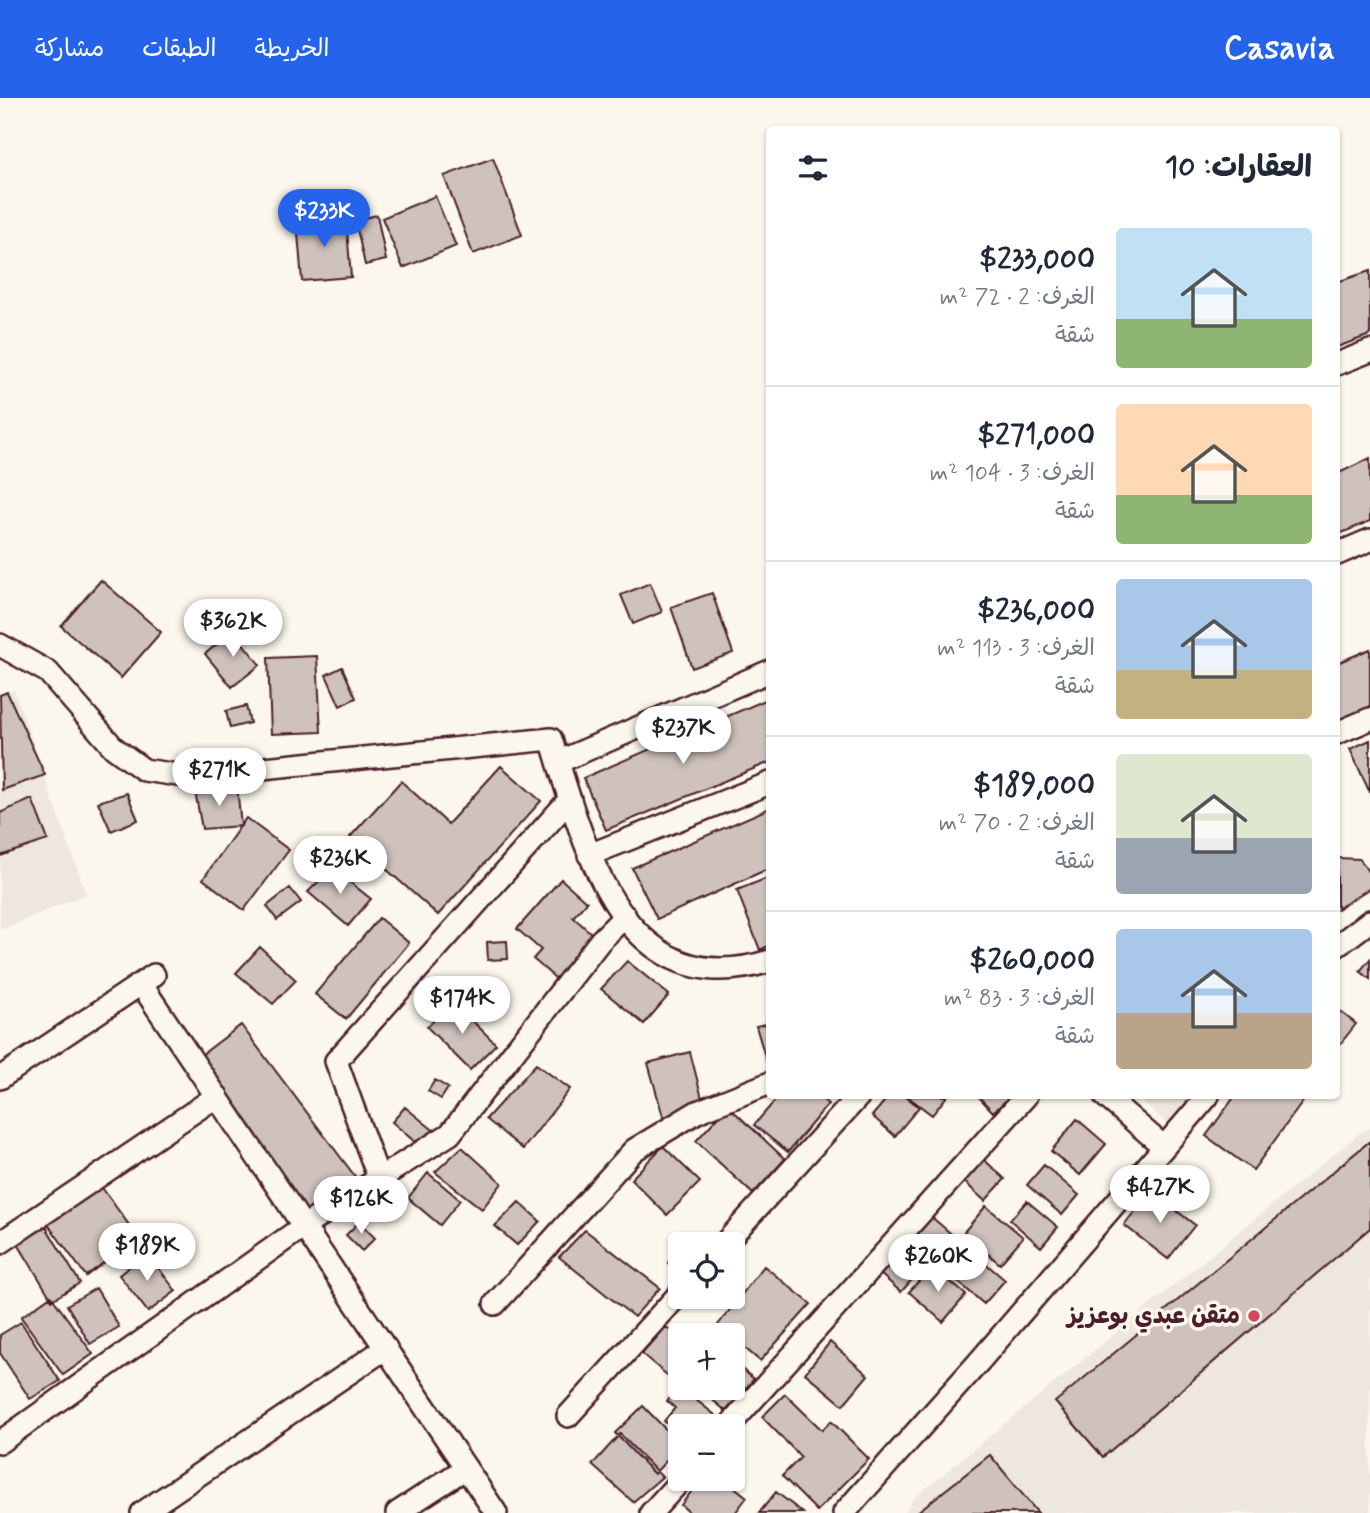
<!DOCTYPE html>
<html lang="ar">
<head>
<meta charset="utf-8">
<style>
  body { margin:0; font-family:Mynerve,"Playpen Sans Arabic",sans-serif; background:#f2f2f3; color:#1f2937; direction:rtl; height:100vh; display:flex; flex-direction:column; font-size:26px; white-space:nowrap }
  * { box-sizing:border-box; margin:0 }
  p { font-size:23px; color:#747a83 }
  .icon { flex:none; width:38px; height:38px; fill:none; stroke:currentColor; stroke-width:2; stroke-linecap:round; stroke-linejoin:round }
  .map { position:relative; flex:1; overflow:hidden; direction:ltr }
  .side { position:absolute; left:766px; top:28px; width:574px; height:973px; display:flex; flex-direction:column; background:#fff; border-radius:7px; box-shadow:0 2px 5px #0004; direction:rtl }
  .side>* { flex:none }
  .tools { position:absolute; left:668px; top:1134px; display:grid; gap:14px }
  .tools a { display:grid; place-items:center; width:77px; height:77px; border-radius:7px; background:#fff; box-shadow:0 2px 5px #0004; font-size:35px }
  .price { position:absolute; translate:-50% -60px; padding:0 16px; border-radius:24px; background:#fff; color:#222; font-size:23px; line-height:46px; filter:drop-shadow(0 2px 4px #0008) }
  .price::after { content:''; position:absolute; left:50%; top:42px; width:21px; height:16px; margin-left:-10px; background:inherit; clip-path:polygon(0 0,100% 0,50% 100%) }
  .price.on { background:#2563eb; color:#fff }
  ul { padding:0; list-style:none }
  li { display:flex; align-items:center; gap:21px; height:175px; padding:0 28px }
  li+li { border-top:2px solid #e0e1e3 }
  li span { display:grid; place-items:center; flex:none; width:196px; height:140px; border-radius:7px; color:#555 }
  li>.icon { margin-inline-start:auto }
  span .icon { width:84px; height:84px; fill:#fffc; stroke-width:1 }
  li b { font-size:30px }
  h2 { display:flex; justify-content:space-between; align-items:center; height:84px; padding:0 28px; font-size:30px }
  header { display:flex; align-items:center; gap:42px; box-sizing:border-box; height:98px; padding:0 35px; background:#2563eb; color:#fff }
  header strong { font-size:33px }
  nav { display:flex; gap:38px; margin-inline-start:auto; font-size:24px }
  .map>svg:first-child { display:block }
</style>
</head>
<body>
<header>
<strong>Casavia</strong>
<nav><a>الخريطة</a><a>الطبقات</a><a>مشاركة</a></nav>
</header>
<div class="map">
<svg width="1370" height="1415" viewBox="0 0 1370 1415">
  <rect width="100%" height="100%" fill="#fbf7ec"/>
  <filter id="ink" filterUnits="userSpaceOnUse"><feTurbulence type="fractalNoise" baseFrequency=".0143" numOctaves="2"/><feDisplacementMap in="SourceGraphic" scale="14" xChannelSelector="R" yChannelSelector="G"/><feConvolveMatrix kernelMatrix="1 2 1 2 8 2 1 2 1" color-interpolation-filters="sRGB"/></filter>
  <g filter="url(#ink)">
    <path fill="#eee7de" d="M14,592l72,204 -86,36v-235z
      M1135,998h55l-21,29z
      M1370,1030v385h-465l8,-14 448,-367z"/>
    <path fill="#cfc2bc" stroke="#4a1f2b" stroke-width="2" d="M493,60l29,77 -49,19 -29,-78z
      M435,98l21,50 -53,22 -21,-50z
      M377,117l9,45 -21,5 -10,-45z
      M346,120l5,59 -49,4 -5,-59z
      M1370,173v64l-33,12v-65z
      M1370,360v63l-33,14v-61z
      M101,482l60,52 -40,46 -60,-52z
      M650,485l12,29 -29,12 -12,-29z
      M712,495l21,60 -41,15 -21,-61z
      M233,533l27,34 -28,22 -27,-33z
      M1370,551v59l-33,14v-59z
      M317,558l4,76 -50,2 -3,-76z
      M342,569l14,31 -16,8 -14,-31z
      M7,594l38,83 -43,15 -2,-95z
      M770,600v64l-164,68 -23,-52z
      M246,608l4,17 -20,5 -4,-17z
      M1370,642v53l-20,-44z
      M501,668l40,35 -103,114 -88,-78 51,-56 47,43z
      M237,688l4,40 -39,3 -7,-38z
      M127,695l11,27 -27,11 -13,-29z
      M32,701l16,41 -48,16v-43z
      M770,710v60l-113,51 -25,-51z
      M246,720l43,32 -45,60 -41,-31z
      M1337,760l23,1 10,16v13l-33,21z
      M332,770l39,31 -23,27 -40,-34z
      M770,779v68l-10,5 -23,-60z
      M561,781l26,23 -14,15 27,24 -38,43 -29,-25 8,-9 -24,-21z
      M290,790l11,14 -24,18 -10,-14z
      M379,820l30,25 -63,76 -31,-25z
      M507,843l1,18 -20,1 -1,-18z
      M260,849l36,33 -23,24 -37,-31z
      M1370,861v20l-10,-8z
      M627,863l42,34 -25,29 -43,-35z
      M453,904l43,42 -26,26 -43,-43z
      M1337,911l19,15 -19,24z
      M770,925v51l-14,-48z
      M241,927l116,154 -49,34 -108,-157z
      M690,954l14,54 -40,14 -16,-57z
      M536,966l34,25 -47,60 -37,-30z
      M435,982l13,8 -7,11 -13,-8z
      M779,998h40l9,8 -40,48 -34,-27z
      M889,998h16l14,11 -24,29 -23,-20z
      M907,998h40l-15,19z
      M978,998h33l-18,16z
      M1235,998h72l-54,74 -47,-34z
      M728,1008l57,53 -32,35 -57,-53z
      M405,1009l32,26 -14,16 -31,-27z
      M1077,1021l29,25 -26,31 -29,-24z
      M1370,1043v87l-267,229 -48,-55z
      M663,1048l37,36 -33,33 -36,-36z
      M462,1049l40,36 -20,26 -47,-37z
      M979,1057l26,24 -20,22 -26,-24z
      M1044,1067l35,30 -17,20 -35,-30z
      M428,1075l32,27 -20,25 -32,-27z
      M100,1087l29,40 -28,20 9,13 -24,18 -39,-53z
      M1151,1093l44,34 -27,34 -44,-34z
      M1027,1103l31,26 -17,20 -31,-27z
      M519,1104l21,19 -23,24 -22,-19z
      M986,1108l37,31 -23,27 -37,-31z
      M928,1116l77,66 -21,24 -77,-66z
      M359,1124l16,16 -13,13 -16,-16z
      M46,1129l34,56 -28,17 -34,-56z
      M585,1132l75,58 -26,29 -75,-60z
      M131,1138l5,15 -23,7 -5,-15z
      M901,1147l23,21 -23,26 -23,-20z
      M681,1151v25l-13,-11z
      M147,1155l29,38 -28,21 -29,-37z
      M764,1168l47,38 -51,57 -42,-36z
      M932,1168l34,29 -23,27 -34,-30z
      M96,1190l23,39 -29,17 -23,-39z
      M51,1198l42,58 -30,21 -42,-58z
      M21,1224l39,59 -30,18 -30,-46v-18z
      M666,1229l15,12v49l39,31 -6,7h-33v9l-17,-14 11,-13 -8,-7 13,-15 -38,-32z
      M830,1244l38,33 -25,30 -38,-32z
      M733,1264l21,17 -28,32 -28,-23h35z
      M785,1296l37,36 9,-9 38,38 -52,52 -35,-35 19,-19 -39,-40z
      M643,1308l38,39 -27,29 -39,-41z
      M620,1336l42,43 -29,25 -41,-37z
      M990,1357l48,58h-122z
      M701,1381h23l23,18 -12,16h-45l-9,-8z
      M776,1394l27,21h-44z"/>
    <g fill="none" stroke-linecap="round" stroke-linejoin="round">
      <g stroke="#4a1f2b" stroke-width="26">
        <path id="street" d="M1337,266l33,-13
          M1337,456l33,-14
          M0,547l48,27 66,76 30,22 40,6 367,-37c33,106 71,268 219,222
          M1337,635l33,-14
          M558,664l212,-91
          M589,757l181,-72
          M1337,848l33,-25
          M141,886l355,529
          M0,980l154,-103
          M1105,998l59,51
          M379,1081l-43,-118 234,-262
          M0,1145l217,-147
          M724,1146l135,-148
          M495,1206l139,-154 63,-38 73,-29
          M568,1318l113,-124
          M729,1328l297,-330
          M0,1344l304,-216 146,-92 150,-193 25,-25
          M142,1415l244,-165
          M397,1415l69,-45
          M651,1415l31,-34
          M844,1415l133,-149 231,-268"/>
      </g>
      <use href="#street" stroke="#fbf7ec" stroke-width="21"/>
    </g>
  </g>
  <circle fill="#d1495b" stroke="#fbf7ec" stroke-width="2.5" cx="1254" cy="1218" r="7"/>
  <g text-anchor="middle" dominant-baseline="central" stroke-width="7" stroke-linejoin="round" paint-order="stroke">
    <g font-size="24" font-weight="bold" fill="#4a1f2b" stroke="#fbf7ec" text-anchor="end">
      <text x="1240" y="1218">متقن عبدي بوعزيز</text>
    </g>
  </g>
</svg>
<div class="tools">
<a><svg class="icon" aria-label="locate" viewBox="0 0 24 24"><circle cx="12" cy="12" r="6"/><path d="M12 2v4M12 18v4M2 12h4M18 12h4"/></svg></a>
<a>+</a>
<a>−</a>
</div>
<b class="price on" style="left:324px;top:151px">$233K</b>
<b class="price" style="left:233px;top:561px">$362K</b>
<b class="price" style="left:683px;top:668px">$237K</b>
<b class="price" style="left:219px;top:710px">$271K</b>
<b class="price" style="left:340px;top:798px">$236K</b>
<b class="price" style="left:462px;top:938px">$174K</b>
<b class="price" style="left:1160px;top:1127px">$427K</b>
<b class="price" style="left:361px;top:1138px">$126K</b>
<b class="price" style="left:147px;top:1185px">$189K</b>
<b class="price" style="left:938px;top:1196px">$260K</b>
<section class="side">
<h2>العقارات: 10<svg class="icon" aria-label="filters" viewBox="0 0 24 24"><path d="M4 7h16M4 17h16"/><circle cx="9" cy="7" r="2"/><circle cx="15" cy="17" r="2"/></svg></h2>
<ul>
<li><span style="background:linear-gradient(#bfe0f5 65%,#8fb573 0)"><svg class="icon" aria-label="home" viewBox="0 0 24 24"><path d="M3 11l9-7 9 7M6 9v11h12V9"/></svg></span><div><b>$233,000</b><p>الغرف: 2 · 72 m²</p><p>شقة</p></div></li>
<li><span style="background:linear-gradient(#ffd9b3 65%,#8fb573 0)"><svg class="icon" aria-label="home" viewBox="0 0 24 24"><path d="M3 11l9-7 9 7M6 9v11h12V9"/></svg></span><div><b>$271,000</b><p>الغرف: 3 · 104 m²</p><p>شقة</p></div></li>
<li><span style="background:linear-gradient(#a9c7e8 65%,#c2b280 0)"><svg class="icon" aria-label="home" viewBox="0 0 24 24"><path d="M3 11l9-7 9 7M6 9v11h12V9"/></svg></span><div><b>$236,000</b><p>الغرف: 3 · 113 m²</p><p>شقة</p></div></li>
<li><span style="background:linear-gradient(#dfe7d0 60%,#9aa5b1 0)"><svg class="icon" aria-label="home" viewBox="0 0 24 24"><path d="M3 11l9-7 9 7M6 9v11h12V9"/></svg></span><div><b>$189,000</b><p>الغرف: 2 · 70 m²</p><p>شقة</p></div></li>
<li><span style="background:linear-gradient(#a9c7e8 60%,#b9a48a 0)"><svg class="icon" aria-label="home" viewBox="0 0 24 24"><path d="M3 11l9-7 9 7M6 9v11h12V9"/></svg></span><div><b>$260,000</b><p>الغرف: 3 · 83 m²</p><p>شقة</p></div></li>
</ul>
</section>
</div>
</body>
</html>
